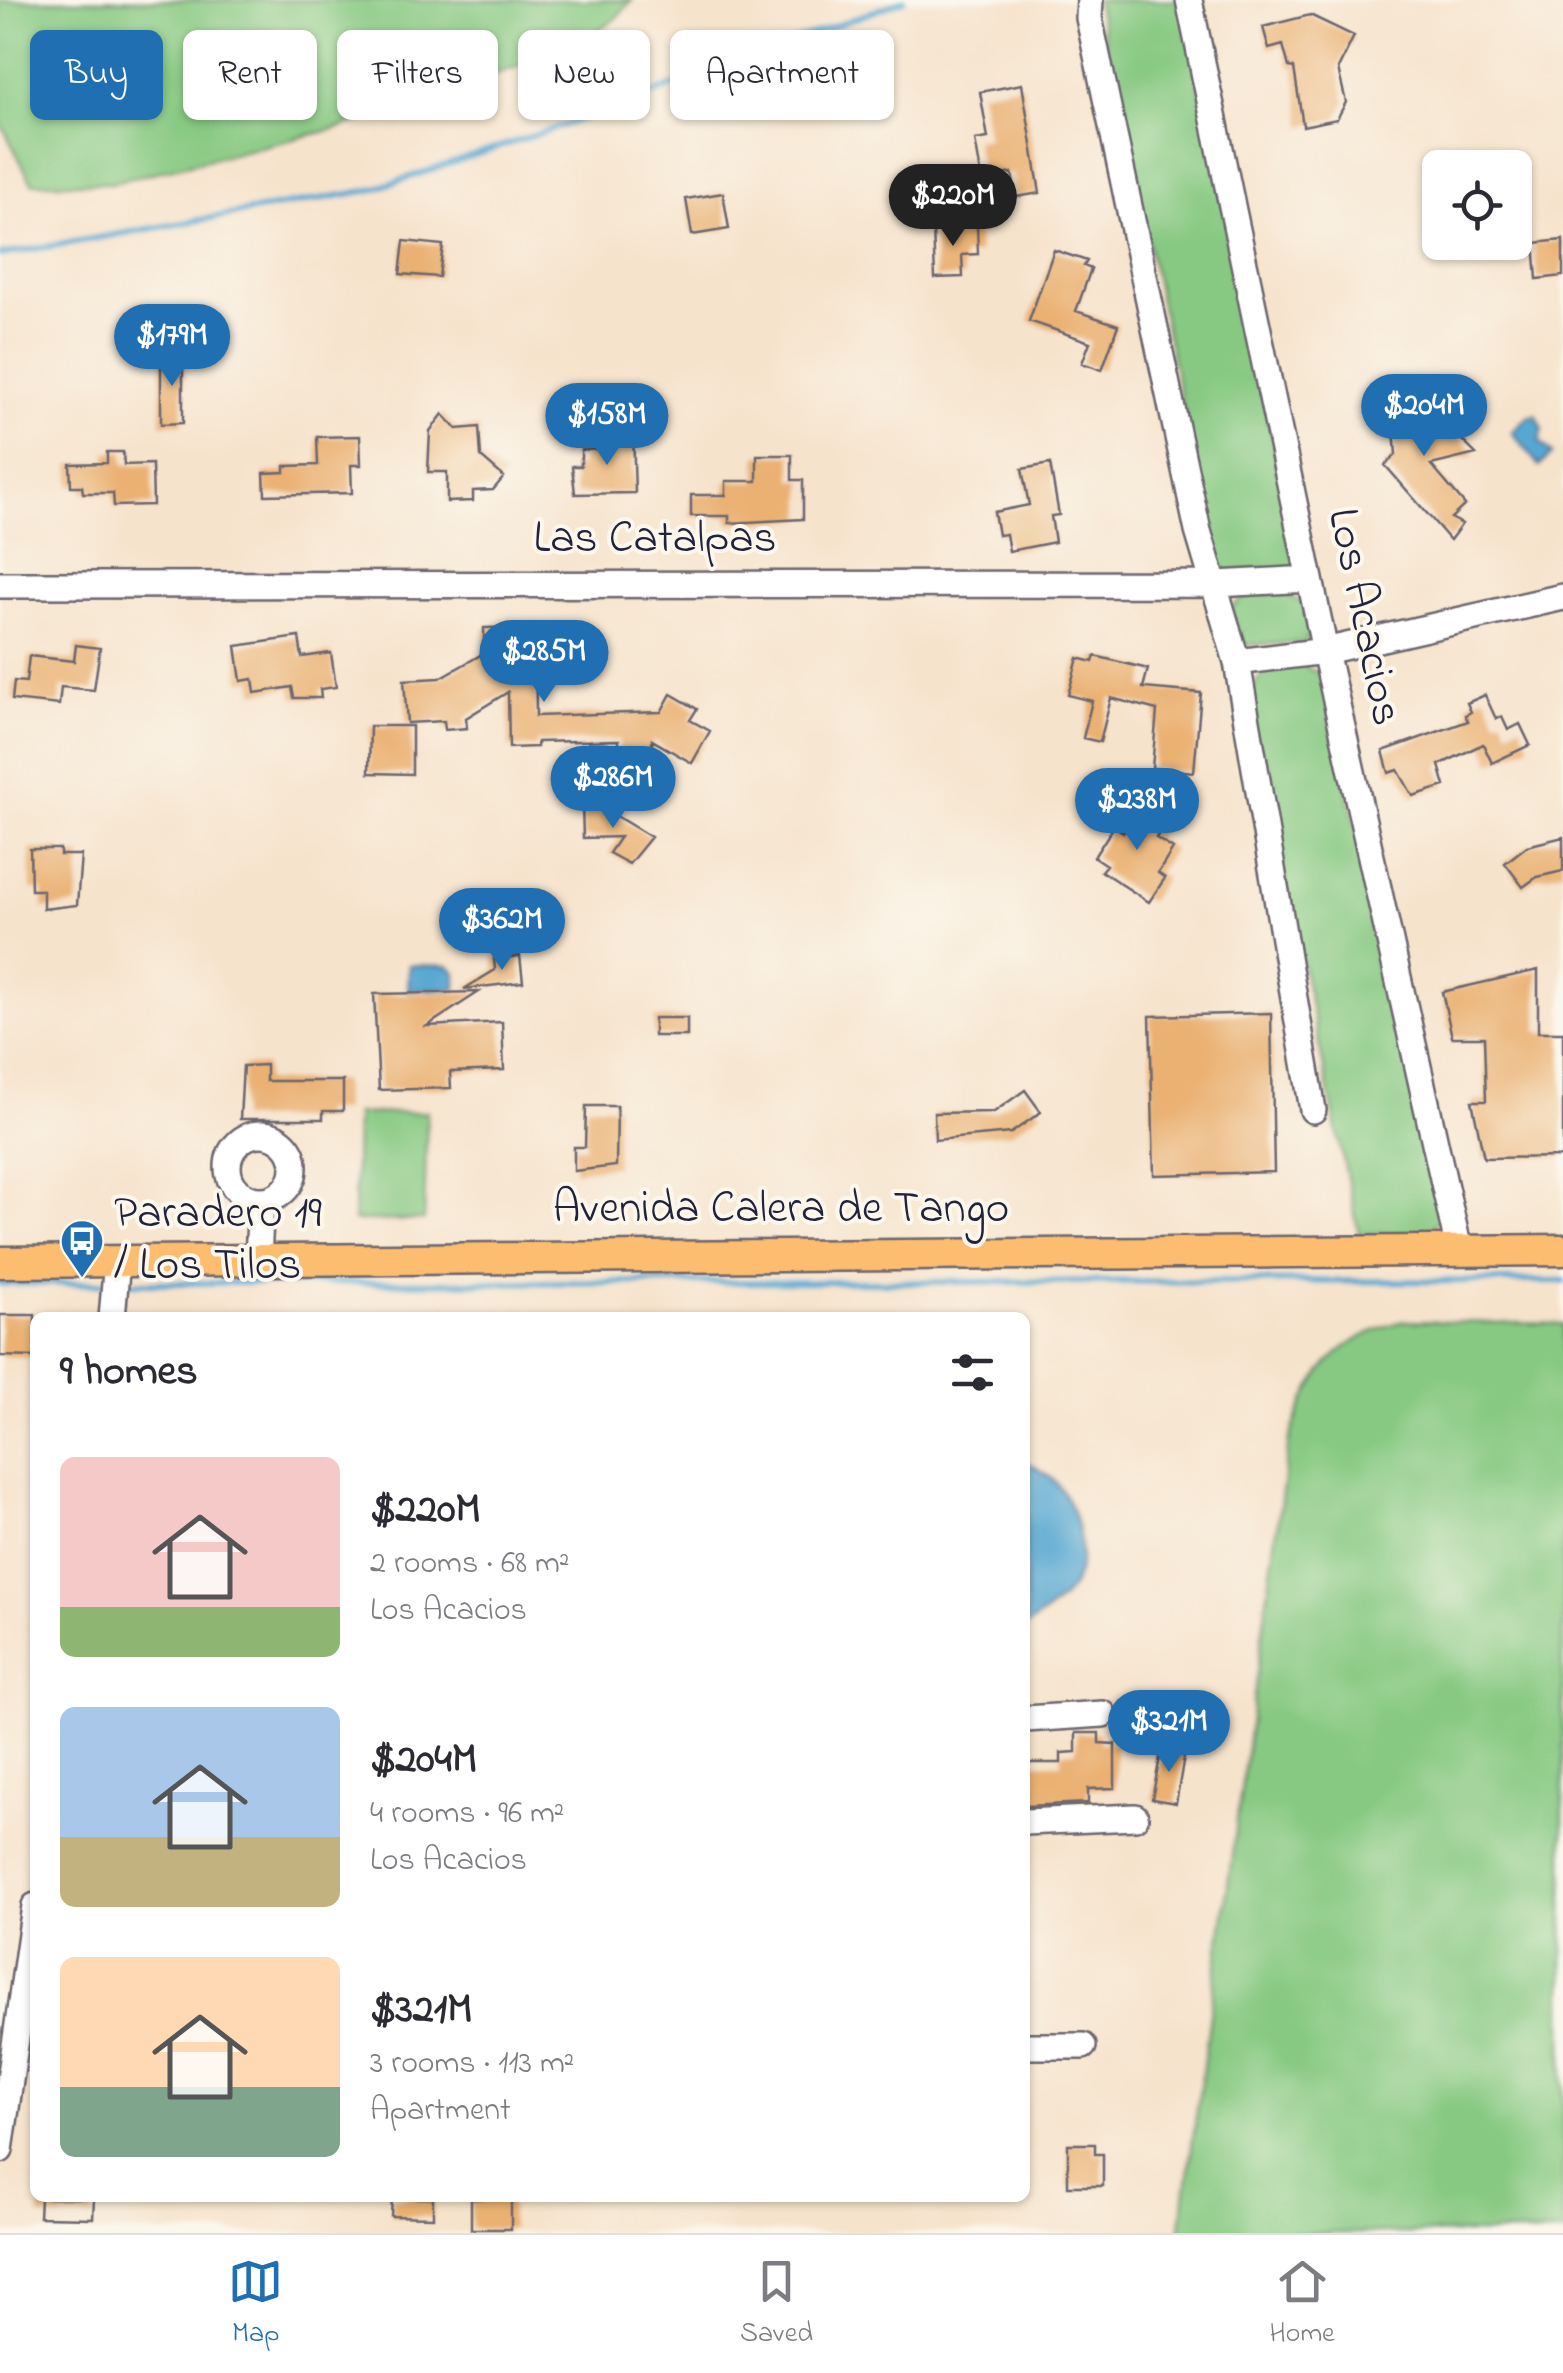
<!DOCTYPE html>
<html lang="en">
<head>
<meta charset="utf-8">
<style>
  body { margin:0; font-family:"Indie Flower",sans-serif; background:#f7f7f7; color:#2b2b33; height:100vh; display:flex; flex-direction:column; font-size:38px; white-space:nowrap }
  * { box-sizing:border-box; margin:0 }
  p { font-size:32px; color:#7c7c81 }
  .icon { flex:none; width:55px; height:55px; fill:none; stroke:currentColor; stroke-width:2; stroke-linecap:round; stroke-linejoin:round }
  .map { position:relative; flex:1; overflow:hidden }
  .side { position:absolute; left:30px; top:1312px; width:1000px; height:890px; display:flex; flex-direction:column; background:#fff; border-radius:15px; box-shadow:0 2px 8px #0004 }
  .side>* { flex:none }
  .guide { position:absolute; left:30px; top:30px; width:1000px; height:90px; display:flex; gap:20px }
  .buttons { position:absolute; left:1422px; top:150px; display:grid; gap:20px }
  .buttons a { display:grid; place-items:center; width:110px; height:110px; border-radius:15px; background:#fff; box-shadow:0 2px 8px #0004; font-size:50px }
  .price { position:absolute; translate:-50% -85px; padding:0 22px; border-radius:35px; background:#1f6fb2; color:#fff; font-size:32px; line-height:65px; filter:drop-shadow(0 2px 5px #0008) }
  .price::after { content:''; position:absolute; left:50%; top:60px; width:30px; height:22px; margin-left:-15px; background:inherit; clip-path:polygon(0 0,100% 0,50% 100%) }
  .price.active { background:#222; color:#fff }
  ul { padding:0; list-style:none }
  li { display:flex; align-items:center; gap:30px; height:250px; padding:0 30px }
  li span { display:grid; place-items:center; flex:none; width:280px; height:200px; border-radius:15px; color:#555 }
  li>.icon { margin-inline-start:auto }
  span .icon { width:120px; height:120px; fill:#fffc; stroke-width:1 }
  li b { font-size:42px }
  h2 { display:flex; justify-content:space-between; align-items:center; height:120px; padding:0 30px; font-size:42px }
  .tag { padding:0 35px; border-radius:15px; background:#fff; box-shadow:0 2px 8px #0004; font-size:35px; line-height:90px }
  .tag.active { background:#1f6fb2; color:#fff }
  .tabs { display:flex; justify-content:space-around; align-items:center; height:140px; border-top:2px solid #e1e1e2; background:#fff; font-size:28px; color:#7c7c81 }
  .tabs a { display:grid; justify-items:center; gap:5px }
  .tabs .active { color:#1f6fb2 }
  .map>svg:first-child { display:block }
</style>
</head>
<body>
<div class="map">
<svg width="1563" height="2233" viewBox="0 0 1563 2233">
  <rect width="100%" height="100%" fill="#fbf7ec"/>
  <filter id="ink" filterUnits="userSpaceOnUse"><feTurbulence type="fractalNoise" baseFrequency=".01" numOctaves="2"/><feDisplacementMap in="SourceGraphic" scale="20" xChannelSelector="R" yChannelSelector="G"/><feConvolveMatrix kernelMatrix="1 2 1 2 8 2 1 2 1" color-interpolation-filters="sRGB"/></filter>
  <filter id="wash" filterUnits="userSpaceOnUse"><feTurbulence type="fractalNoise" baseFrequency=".0048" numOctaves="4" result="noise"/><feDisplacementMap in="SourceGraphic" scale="40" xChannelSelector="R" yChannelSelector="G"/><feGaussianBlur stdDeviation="2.25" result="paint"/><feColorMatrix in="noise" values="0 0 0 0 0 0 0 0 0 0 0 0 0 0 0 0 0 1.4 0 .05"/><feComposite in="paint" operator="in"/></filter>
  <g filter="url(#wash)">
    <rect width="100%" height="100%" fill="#f6e3cc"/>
    <path fill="#87c982" stroke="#54765e" stroke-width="2.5" d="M0,0h632l-18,20 -53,31 -218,76 -232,56h-79l-32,-61z
      M1096,0h86l116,562 -5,6 -66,4 -12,-12z
      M1284,592l20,12 8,31 -9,8 -59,2 -14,-34c11,-20 33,-18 54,-19z
      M1302,665l20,10 120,543 -16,14 -67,2 -112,-530c8,-33 24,-38 55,-39z
      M427,1112l-3,108 -70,1 2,-107z
      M1403,1321l160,3v909h-383l109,-792c23,-67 43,-100 114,-120z"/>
    <path fill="#57a7d1" stroke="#3c6486" stroke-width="2.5" d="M1536,415l7,14 -4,13 13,12 -13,12 -27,-34 16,-15z
      M409,965l40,1 7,7v16l-48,1z
      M1025,1461c8,5 19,10 26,17 25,22 40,79 21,108 -13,18 -29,29 -47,41z"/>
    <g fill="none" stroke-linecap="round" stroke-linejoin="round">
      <path stroke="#57a7d1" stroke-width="6" d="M0,255l371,-65 227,-76 306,-114
        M119,1283l1444,-2
        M0,1284l107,-1"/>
    </g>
    <g id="blocks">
      <path fill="#eab172" d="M1310,15l44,21 -16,33 8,33 -9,17 -34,7 -9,-58 -5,-1 -6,-22 -14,4 -6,-22z
        M1022,84l18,109 -24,4 -4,-24 -30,6 -7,-39 13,-2 -8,-46z
        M723,193l6,36 -37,6 -6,-36z
        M977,225l1,29 -16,1 1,22 -28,1 -2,-51z
        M1563,240v36l-26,3 -3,-36z
        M404,241l39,4 -4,32 -39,-3z
        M1054,250l33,11 -3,5 7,3 -15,42 42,14 -16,45 -20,-7 8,-21 -61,-21z
        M161,355h22v68l-22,1z
        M1394,388l24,26 17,-1 41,41 -45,11 34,40 -14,13 11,6 -12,16 -65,-75 11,-10 -2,-26 -21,-23z
        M443,414l14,15 22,-2 2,30 23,20 -11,13 -20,1v10l-26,1v-30h-19l2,-41z
        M633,431l2,62 -60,1 -3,-28h9v-16l29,-1v-17z
        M360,436l1,29h-10l1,28 -87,2 -1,-22 21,-1v-6l33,-1 -1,-28z
        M107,452h16l1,13 28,-1 1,41 -39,1 -1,-13h-30l-1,-7h-11l-1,-22 37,-1z
        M757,455h35v25h11v39l-74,4v-7h-38v-21h35v-14h31z
        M1050,464l9,51 -8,1 4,26 -46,9 -3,-17 -8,1 -4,-23 35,-7 -7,-36z
        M535,627l1,89 125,-4 10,-18 26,15 -7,11 20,11 -18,32 -40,-23 1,25 -33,1 -1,-26 -82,2v5l-28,1 -1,-56 -42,26 1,10 -22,2 -1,-9 -37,2 -3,-43 36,-2 44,-25v-25z
        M299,637l3,20 29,-4 5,34 -16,2 1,9h-27l-2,-11 -37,6 -2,-14 -12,2 -5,-35z
        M76,645l24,3 -6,42 -33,-3 -2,18 -47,-5 2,-19 12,1 3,-26 45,5z
        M1095,656l53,13 -5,19 58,5 -7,79 -42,-4 5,-58 -46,-12 -11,44 -17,-4 9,-37 -24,-6 10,-37 15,4z
        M1485,695l11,24 6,-2 6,13 12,-6 10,21 -38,18 -9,-19 -44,21 6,21 -32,10 -15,-26 -9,3 -6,-22 85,-30 -3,-6 6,-3 -4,-9z
        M370,726h42v48l-43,-1z
        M611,803v10l40,24 -22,27 -20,-11 11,-16 -37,1 -1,-34z
        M1142,803l26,17 -12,18 17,11 -15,24 7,5 -16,24 -48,-31 5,-6 -12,-8 20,-31 9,6z
        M1563,837v34l-26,6 -14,10 -18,-24 22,-17z
        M30,849h30v6h21l-4,50 -34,4v-19h-12z
        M520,956l3,26 -59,7 31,-19 -1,-11z
        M1538,970v62h25v125l-79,1 -12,-57h14l-2,-64h-32l-10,-45z
        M479,992l-52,34 75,-4 2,48 -54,2 1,16 -72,2 -5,-96z
        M1271,1013l3,159 -120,3 -4,-159z
        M654,1018h33v18h-33z
        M266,1065v16h77v30h-20v8h-83l3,-53z
        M1025,1090l16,22 -30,21 -76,7 -1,-27 60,-1z
        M586,1106h31l-1,60 -42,5v-24h11z
        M0,1315h35v42l-35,-1z
        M1076,1733h23v10l16,1v44l-27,1v14l-62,3 -1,-43h36v-10l15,-1z
        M1162,1747l23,4 -9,52 -24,-4z
        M1068,2144h27v10h8v32h-35z
        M40,2198h54l-1,20 -54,-1z
        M392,2198h41v19l-42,-1z
        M511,2198v31h-40v-30z"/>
    </g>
  </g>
  <g filter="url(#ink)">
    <use href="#blocks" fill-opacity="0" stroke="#6c666e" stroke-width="2.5"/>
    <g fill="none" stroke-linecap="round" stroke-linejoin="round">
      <g stroke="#6c666e" stroke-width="30">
        <path id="minor" d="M1090,0l-1,18 109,513 39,131 76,448
          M1189,0l136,651 134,599
          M0,585l1216,-1 94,-5
          M1237,662l88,-11 238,-54
          M228 1167a33 33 0 1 1 66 0a33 33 0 1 1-66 0Z
          M258,1258l3,-58
          M112,1318l5,-58
          M1025,1719l78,-5
          M1025,1822l110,-5
          M1025,2046h58
          M0,2150l35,-244"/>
      </g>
      <g stroke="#6c666e" stroke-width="35">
        <path id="major" d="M0,1262l1563,-12"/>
      </g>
      <use href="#minor" stroke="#fff" stroke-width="25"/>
      <use href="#major" stroke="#fcbd6f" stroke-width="30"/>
    </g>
  </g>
  <defs>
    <g id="bus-pin" transform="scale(2.25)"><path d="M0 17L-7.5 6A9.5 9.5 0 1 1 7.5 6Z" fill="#1f6fb2" stroke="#fbf7ec"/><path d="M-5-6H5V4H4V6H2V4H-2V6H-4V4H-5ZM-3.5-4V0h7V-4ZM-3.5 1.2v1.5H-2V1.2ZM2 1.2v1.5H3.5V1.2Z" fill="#fff"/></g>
  </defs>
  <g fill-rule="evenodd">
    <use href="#bus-pin" x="82" y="1241"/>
  </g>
  <g text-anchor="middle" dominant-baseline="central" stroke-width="8" stroke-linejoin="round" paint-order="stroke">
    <g font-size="45" fill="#22223b" stroke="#fbf7ec">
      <text x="655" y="540">Las Catalpas</text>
      <text transform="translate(1363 617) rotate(78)">Los Acacios</text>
      <text x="781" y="1210">Avenida Calera de Tango</text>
    </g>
    <g font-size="45" fill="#22223b" stroke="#fbf7ec" text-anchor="start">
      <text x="114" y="1215">Paradero 19<tspan x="114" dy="52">/ Los Tilos</tspan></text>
    </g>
  </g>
</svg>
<div class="buttons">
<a><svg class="icon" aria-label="locate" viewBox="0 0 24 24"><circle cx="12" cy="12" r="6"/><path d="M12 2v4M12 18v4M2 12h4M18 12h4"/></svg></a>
</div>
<b class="price active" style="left:953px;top:249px">$220M</b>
<b class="price" style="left:172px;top:389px">$179M</b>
<b class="price" style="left:1424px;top:459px">$204M</b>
<b class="price" style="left:607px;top:468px">$158M</b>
<b class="price" style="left:544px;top:705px">$285M</b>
<b class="price" style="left:613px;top:831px">$286M</b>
<b class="price" style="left:1137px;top:853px">$238M</b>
<b class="price" style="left:502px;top:973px">$362M</b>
<b class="price" style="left:1169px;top:1775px">$321M</b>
<div class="guide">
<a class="tag active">Buy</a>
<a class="tag">Rent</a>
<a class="tag">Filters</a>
<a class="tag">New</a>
<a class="tag">Apartment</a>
</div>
<section class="side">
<h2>9 homes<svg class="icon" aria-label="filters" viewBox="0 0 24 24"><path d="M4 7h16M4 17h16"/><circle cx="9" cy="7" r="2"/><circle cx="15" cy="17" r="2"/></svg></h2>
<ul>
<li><span style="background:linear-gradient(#f6c9c9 75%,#8fb573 0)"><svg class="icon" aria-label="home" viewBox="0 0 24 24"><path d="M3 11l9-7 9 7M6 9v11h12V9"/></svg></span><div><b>$220M</b><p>2 rooms · 68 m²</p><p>Los Acacios</p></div></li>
<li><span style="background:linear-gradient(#a9c7e8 65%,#c2b280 0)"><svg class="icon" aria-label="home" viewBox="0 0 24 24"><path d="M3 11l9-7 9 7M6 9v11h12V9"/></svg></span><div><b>$204M</b><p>4 rooms · 96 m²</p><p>Los Acacios</p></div></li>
<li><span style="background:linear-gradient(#ffd9b3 65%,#7fa58c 0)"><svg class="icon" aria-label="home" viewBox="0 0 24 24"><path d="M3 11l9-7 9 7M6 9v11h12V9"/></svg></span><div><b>$321M</b><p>3 rooms · 113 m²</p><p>Apartment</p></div></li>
</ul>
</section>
</div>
<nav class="tabs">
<a class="active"><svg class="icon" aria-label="map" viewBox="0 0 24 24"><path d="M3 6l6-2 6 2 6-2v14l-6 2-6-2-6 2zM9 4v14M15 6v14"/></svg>Map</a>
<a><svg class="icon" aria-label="saved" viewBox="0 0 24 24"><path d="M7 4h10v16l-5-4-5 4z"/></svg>Saved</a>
<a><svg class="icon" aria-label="home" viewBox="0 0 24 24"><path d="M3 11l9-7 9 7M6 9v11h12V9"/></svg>Home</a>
</nav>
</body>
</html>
